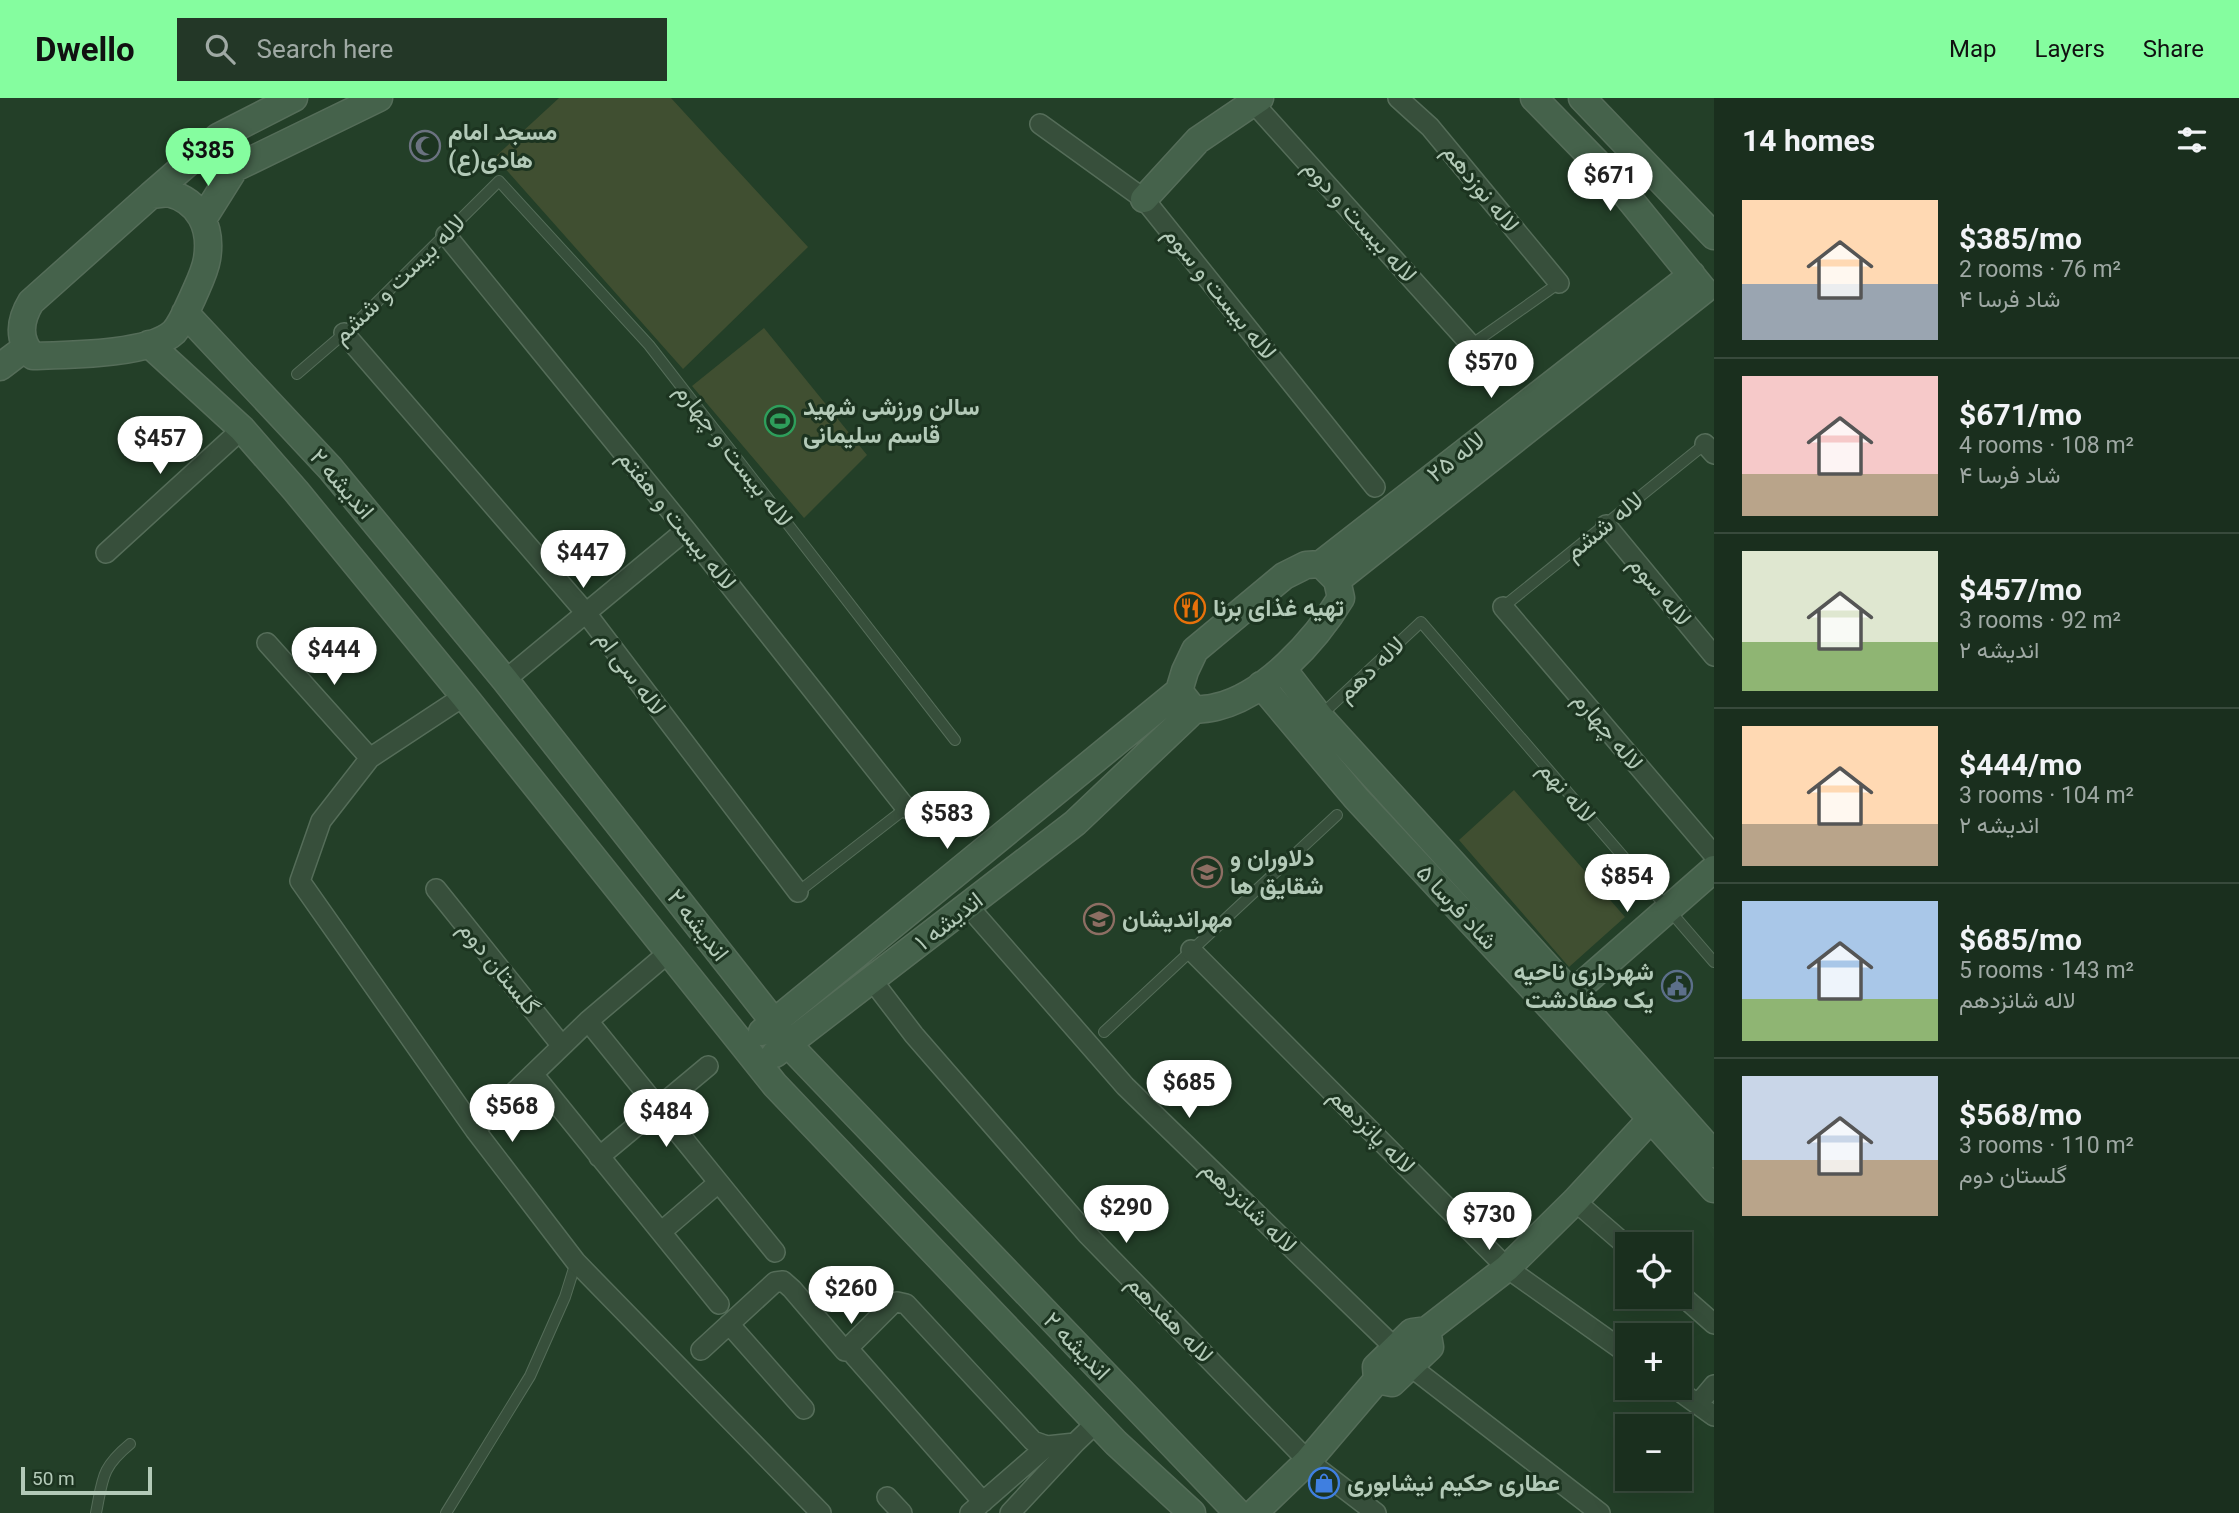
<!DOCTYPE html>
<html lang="en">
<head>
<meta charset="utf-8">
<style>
  body { margin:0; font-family:Roboto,Vazirmatn,sans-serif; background:#233727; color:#f1f3f6; height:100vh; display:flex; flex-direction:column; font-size:26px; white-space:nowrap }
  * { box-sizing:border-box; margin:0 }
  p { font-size:23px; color:#9fa9a4 }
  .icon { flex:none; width:38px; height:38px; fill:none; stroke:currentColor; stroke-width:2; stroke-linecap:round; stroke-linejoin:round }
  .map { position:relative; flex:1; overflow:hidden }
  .drawer { display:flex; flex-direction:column; background:#1a2f1e; width:525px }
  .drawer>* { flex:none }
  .controls { position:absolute; left:1615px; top:1134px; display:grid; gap:14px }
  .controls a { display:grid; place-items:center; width:77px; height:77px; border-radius:0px; background:#1a2f1e; box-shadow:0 7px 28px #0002,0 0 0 2px #384a3c; font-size:35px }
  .scale { position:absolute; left:21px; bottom:18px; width:131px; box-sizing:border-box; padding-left:7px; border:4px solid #b3cab8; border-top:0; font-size:19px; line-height:24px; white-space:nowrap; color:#b3cab8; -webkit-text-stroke:5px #1c3420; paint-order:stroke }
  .price { position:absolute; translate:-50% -60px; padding:0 16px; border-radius:24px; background:#fff; color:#222; font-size:23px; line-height:46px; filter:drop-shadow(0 2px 4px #0008) }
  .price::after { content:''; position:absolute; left:50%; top:42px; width:21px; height:16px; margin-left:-10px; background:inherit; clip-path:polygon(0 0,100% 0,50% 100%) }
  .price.selected { background:#85fd9f; color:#111 }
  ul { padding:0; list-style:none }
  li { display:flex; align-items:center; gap:21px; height:175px; padding:0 28px }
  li+li { border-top:2px solid #384a3c }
  li span { display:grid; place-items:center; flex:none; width:196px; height:140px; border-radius:0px; color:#555 }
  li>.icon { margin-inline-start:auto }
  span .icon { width:84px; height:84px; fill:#fffc; stroke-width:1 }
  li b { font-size:30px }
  h2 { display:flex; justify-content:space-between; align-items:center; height:84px; padding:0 28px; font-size:30px }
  header { display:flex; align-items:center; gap:42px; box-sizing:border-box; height:98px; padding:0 35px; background:#85fd9f; color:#111 }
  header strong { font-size:33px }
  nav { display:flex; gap:38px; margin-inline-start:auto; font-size:24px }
  .search { width:490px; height:63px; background:#233727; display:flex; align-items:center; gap:18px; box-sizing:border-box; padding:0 24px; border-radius:0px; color:#9fa9a4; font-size:26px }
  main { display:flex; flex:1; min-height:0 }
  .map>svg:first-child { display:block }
</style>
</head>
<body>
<header>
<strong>Dwello</strong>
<div class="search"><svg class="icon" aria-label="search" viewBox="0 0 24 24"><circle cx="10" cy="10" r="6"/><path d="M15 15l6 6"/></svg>Search here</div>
<nav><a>Map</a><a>Layers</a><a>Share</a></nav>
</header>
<main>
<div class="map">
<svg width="1714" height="1415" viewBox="0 0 1714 1415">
  <rect width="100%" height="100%" fill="#233f28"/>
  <path fill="#404f31" d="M559,0h112l137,149 -125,122 -188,-212z
    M764,230l103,127 -63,63 -112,-132z
    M1514,692l111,127 -56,50 -110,-127z"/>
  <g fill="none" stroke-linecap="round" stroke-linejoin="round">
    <g stroke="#556d59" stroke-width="12">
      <path id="lane" d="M1471,247l88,-62
        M297,276l57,-49 145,-144 150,164 306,395
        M1503,509l202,-163
        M1320,618l101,-94 293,340
        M798,794l108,-84
        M1104,934l233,-217
        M96,1415c7,-35 5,-45 34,-69
        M446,1415l84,-137 35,-79 11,-35"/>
    </g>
    <g stroke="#556d59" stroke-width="22">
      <path id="street" d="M1249,0l222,247
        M1398,0l32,29 129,156
        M1040,26l104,75 231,288
        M446,137l240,295 220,278
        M344,235l242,280 212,279
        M1705,346l9,10
        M1606,427l108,131
        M106,455l136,-124
        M1503,509l211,248
        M267,545l103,115
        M505,582l181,-150
        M464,598l-94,62 -49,63 -21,60 175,249 101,132 245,251
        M436,791l126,157
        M968,808l157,180 270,262
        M1191,852l316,318 121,86
        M872,882l42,55 173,199 221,227 68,52
        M588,923l187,231
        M533,976l186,230
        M475,1032l113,-109 80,-68
        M599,1059l109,-91
        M1575,1103l53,46
        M661,1134l57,-49
        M1680,1196l34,30
        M729,1226l75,85
        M701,1252l74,-68 8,-1 9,8 53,62 6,1 132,150
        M845,1253l47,-47 5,-2 9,2 127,137 14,5 28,-3
        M1410,1268l190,147
        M1675,1290l39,28
        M1698,1306l16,-19
        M887,1399l15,16
        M970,1415l77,-67
        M1010,1415l65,-70 22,-21"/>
    </g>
    <g stroke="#556d59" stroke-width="29">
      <path id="secondary" d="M1534,0l80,82 88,108
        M1582,0l132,138
        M168,95c32,8 44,35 39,66 -2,13 -10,28 -15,40 -5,10 -10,24 -18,33 -24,23 -108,23 -141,24 -16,-16 -13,-36 -2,-54l120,-107z
        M151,97l67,-58 76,-39
        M1144,101l54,-59 62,-42
        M203,121l32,-51 144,-70
        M185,215l145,155 175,212 269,342 14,22 450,469
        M149,246l93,85 54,62 168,205 311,389 341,358 76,70
        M0,269l25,-19
        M1321,466l371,-289
        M1337,482l367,-290
        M1283,571l37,48 251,276 143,161
        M1261,587l95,113 197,212 161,179
        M1560,906l154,-135
        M762,934l417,-341 6,-20 10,-21 89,-74 22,-11 15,-1 16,16 4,18c-25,42 -76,98 -125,109 -7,2 -15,2 -22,3l-15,-19
        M775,956l300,-231 119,-113
        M1427,1232l80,-62 68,-67 75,-81
        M1427,1232l3,17 -38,36 -15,-3 -1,-13 36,-35z
        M1254,1415l54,-52 69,-81"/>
    </g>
    <use href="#lane" stroke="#374f3b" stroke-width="10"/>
    <use href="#street" stroke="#374f3b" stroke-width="19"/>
    <use href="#secondary" stroke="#45624b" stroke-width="26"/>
  </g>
  <defs>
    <g id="mosque-ring" transform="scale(1.575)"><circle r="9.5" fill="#1c3420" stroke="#6b7280" stroke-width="1.5"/><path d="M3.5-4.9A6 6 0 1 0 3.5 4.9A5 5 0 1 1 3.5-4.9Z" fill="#6b7280"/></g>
    <g id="stadium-ring" transform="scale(1.575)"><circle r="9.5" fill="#1c3420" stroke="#2e9e5b" stroke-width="1.5"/><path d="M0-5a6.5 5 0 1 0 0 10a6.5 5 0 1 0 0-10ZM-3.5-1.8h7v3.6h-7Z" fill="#2e9e5b"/></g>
    <g id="restaurant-ring" transform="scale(1.575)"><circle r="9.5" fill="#1c3420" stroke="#e8710a" stroke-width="1.5"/><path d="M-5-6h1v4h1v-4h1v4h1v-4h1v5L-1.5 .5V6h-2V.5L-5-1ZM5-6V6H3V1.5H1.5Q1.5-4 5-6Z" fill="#e8710a"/></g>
    <g id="school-ring" transform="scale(1.575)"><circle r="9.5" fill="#1c3420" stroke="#8d6e63" stroke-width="1.5"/><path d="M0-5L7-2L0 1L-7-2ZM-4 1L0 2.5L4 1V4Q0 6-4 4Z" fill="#8d6e63"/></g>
    <g id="civic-ring" transform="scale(1.575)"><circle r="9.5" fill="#1c3420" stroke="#5c6f8a" stroke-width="1.5"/><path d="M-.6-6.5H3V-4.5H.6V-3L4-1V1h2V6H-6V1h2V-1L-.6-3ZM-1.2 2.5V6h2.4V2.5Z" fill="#5c6f8a"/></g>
    <g id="shop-ring" transform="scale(1.575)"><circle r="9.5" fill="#1c3420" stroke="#3f7fe0" stroke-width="1.5"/><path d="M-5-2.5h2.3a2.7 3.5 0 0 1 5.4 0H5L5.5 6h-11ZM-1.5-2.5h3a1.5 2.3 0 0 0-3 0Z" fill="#3f7fe0"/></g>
  </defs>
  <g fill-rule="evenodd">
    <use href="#mosque-ring" x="425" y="48"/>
    <use href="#stadium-ring" x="780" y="323"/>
    <use href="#restaurant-ring" x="1190" y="510"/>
    <use href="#school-ring" x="1207" y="774"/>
    <use href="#school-ring" x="1099" y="821"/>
    <use href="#civic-ring" x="1677" y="888"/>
    <use href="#shop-ring" x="1324" y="1385"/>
  </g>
  <g text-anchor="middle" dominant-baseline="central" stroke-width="6" stroke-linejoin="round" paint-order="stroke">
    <g font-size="24" font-weight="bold" fill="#b3cab8" stroke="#1c3420" text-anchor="start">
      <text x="448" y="34">مسجد امام<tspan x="448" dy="28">هادی(ع)</tspan></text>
      <text x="803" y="309">سالن ورزشی شهید<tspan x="803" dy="28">قاسم سلیمانی</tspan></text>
      <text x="1213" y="510">تهیه غذای برنا</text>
      <text x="1230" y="760">دلاوران و<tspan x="1230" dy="28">شقایق ها</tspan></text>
      <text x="1122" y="821">مهراندیشان</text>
      <text x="1654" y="874" text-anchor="end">شهرداری ناحیه<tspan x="1654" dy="28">یک صفادشت</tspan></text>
      <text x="1347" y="1385">عطاری حکیم نیشابوری</text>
    </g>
    <g font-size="24" fill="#b3cab8" stroke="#1c3420">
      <text transform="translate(1481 90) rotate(51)">لاله نوزدهم</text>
      <text transform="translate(1360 123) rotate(48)">لاله بیست و دوم</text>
      <text transform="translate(399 181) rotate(-44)">لاله بیست و ششم</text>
      <text transform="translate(1220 195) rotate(51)">لاله بیست و سوم</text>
      <text transform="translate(734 357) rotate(52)">لاله بیست و چهارم</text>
      <text transform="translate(1456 359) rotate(-38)">لاله ۲۵</text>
      <text transform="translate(342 386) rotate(49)">اندیشه ۲</text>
      <text transform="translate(677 422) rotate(51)">لاله بیست و هفتم</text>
      <text transform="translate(1604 428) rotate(-39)">لاله ششم</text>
      <text transform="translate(1660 493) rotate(50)">لاله سوم</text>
      <text transform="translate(1371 571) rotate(-43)">لاله دهم</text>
      <text transform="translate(631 575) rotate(53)">لاله سی ام</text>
      <text transform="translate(1608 633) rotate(50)">لاله چهارم</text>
      <text transform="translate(1567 694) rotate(49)">لاله نهم</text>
      <text transform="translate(1457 809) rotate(47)">شاد فرسا ۵</text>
      <text transform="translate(949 823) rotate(-38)">اندیشه ۱</text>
      <text transform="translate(698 827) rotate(52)">اندیشه ۲</text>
      <text transform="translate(499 870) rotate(51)">گلستان دوم</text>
      <text transform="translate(1372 1033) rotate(45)">لاله پانزدهم</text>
      <text transform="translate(1249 1109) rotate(44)">لاله شانزدهم</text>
      <text transform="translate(1170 1221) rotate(46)">لاله هفدهم</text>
      <text transform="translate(1077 1248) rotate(46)">اندیشه ۲</text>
    </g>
  </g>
</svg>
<div class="controls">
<a><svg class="icon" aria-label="locate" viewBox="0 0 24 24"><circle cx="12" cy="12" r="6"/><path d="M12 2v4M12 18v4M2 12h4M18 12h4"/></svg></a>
<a>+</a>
<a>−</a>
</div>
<div class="scale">50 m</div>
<b class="price selected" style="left:208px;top:90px">$385</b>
<b class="price" style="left:1610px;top:115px">$671</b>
<b class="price" style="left:1491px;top:302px">$570</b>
<b class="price" style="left:160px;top:378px">$457</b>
<b class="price" style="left:583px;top:492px">$447</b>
<b class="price" style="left:334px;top:589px">$444</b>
<b class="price" style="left:947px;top:753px">$583</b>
<b class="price" style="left:1627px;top:816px">$854</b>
<b class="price" style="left:1189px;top:1022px">$685</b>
<b class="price" style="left:512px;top:1046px">$568</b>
<b class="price" style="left:666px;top:1051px">$484</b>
<b class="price" style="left:1126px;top:1147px">$290</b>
<b class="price" style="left:1489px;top:1154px">$730</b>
<b class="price" style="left:851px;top:1228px">$260</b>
</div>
<section class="drawer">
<h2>14 homes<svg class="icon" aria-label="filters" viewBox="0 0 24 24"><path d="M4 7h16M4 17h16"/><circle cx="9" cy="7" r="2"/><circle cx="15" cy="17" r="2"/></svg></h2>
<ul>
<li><span style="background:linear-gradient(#ffd9b3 60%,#9aa5b1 0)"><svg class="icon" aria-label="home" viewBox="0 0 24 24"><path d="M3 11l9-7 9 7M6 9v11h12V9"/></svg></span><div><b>$385/mo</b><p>2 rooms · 76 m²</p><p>شاد فرسا ۴</p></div></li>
<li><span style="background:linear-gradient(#f6c9c9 70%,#b9a48a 0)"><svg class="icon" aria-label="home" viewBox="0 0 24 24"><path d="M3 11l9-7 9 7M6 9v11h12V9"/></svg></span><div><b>$671/mo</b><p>4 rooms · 108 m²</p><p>شاد فرسا ۴</p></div></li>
<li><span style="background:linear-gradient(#dfe7d0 65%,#8fb573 0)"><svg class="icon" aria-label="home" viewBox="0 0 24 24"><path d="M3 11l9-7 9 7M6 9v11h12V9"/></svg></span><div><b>$457/mo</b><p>3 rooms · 92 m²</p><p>اندیشه ۲</p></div></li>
<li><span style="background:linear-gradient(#ffd9b3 70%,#b9a48a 0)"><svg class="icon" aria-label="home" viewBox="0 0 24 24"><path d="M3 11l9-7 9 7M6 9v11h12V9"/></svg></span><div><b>$444/mo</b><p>3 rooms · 104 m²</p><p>اندیشه ۲</p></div></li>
<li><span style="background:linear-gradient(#a9c7e8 70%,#8fb573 0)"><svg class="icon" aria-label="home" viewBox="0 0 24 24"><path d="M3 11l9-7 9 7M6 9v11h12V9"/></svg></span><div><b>$685/mo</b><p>5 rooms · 143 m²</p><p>لاله شانزدهم</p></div></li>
<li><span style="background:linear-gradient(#c9d6e8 60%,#b9a48a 0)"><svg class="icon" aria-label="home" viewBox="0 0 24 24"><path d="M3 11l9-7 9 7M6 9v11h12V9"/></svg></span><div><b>$568/mo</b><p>3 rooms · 110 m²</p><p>گلستان دوم</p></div></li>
</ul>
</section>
</main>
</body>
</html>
